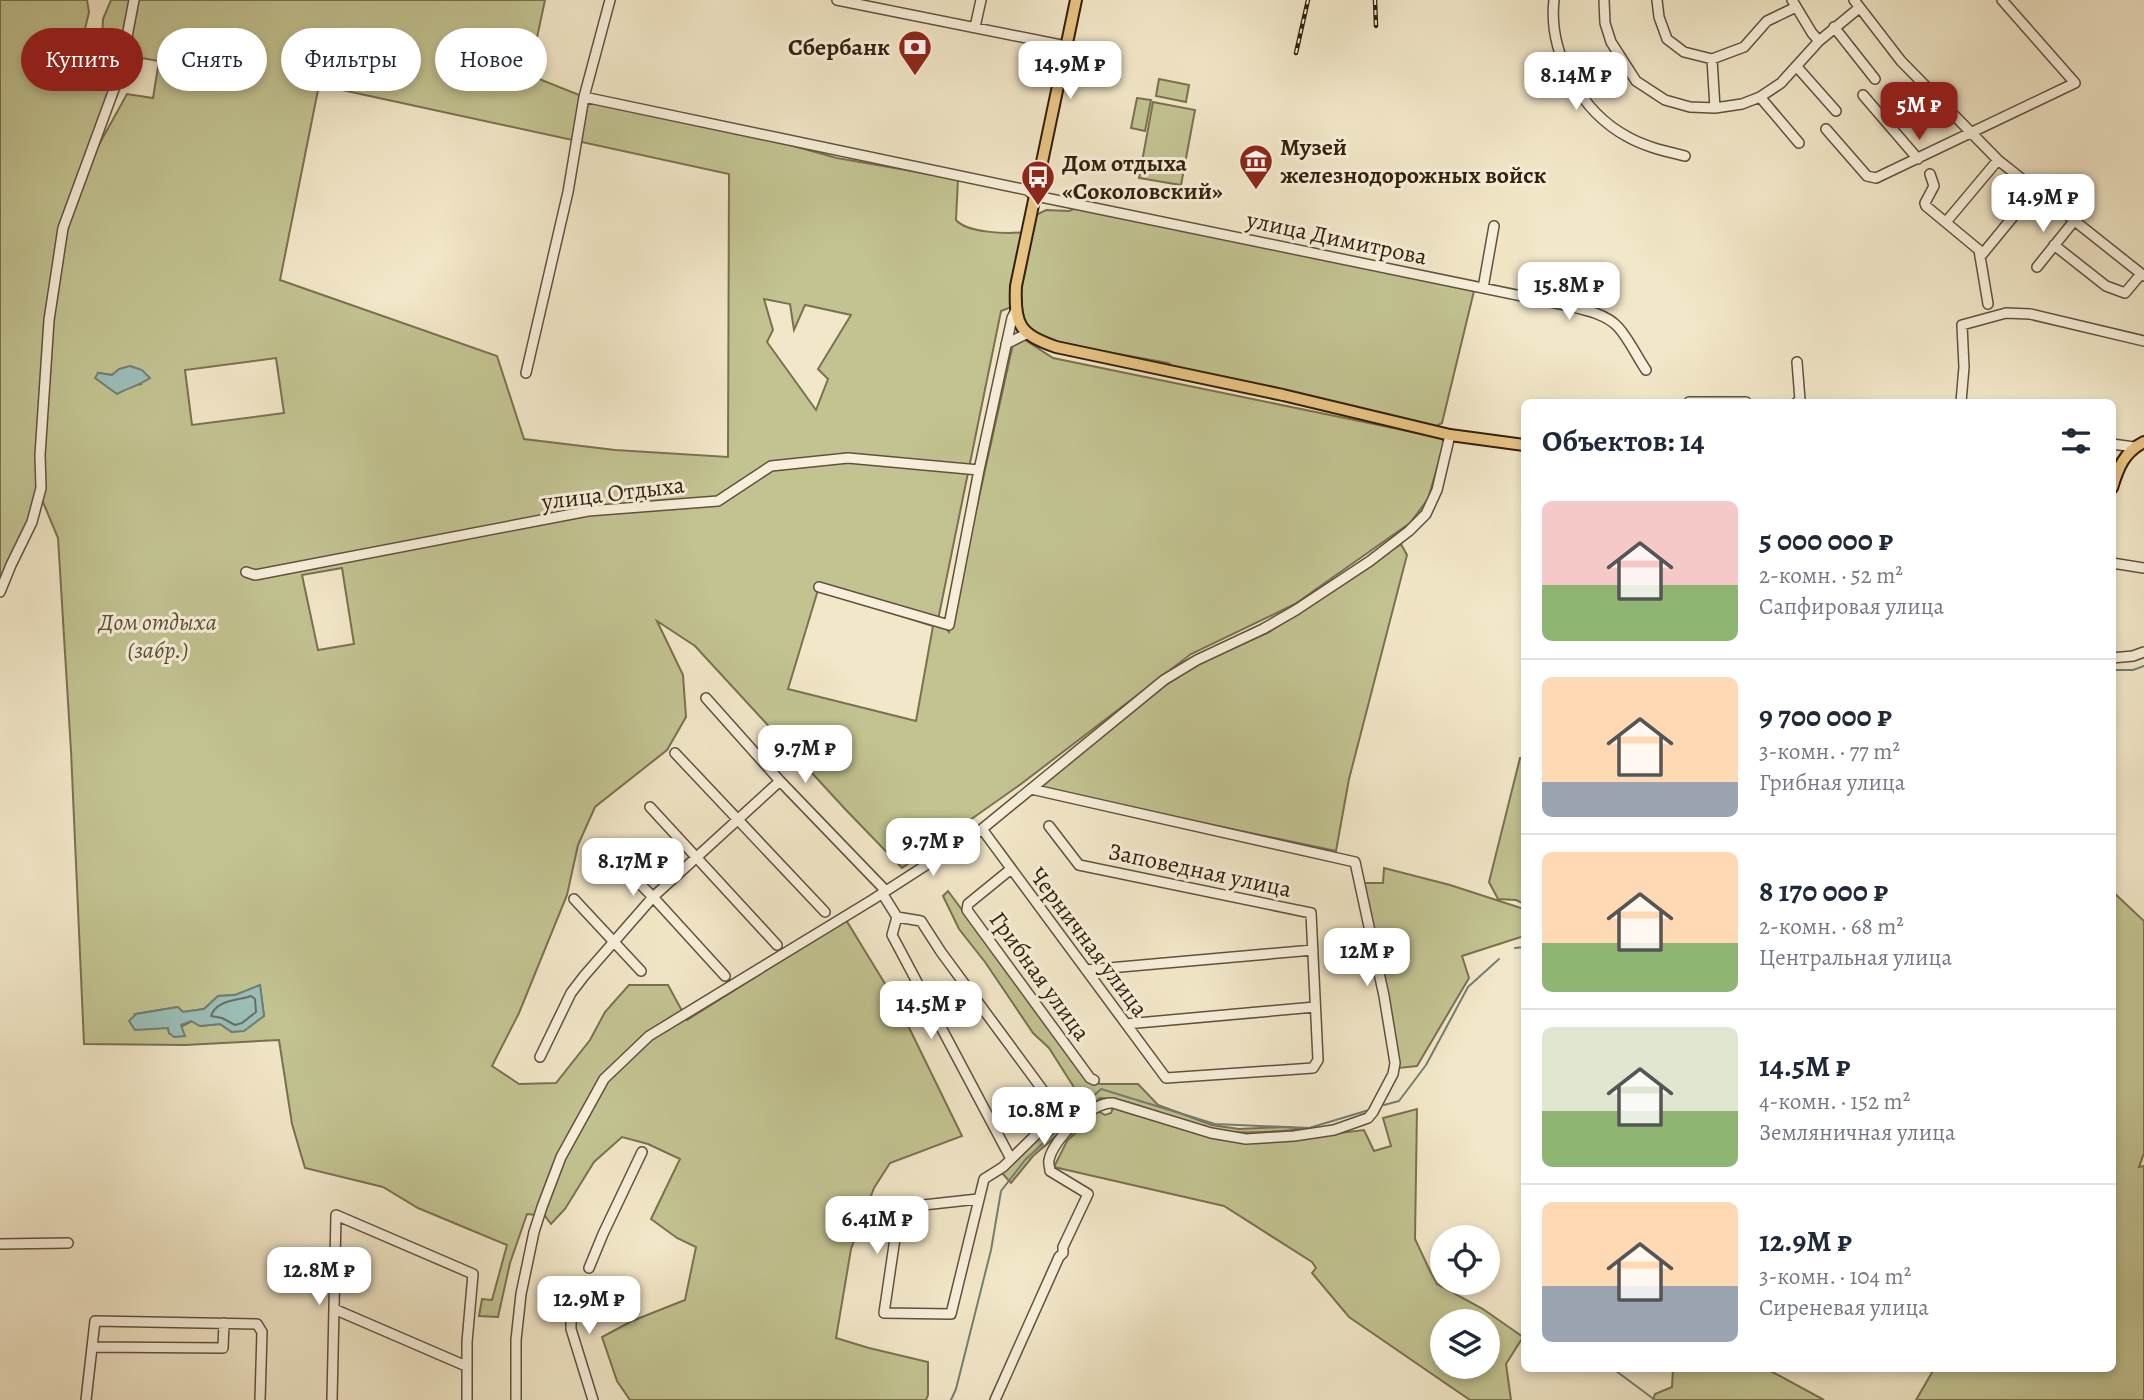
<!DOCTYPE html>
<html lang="ru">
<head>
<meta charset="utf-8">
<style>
  body { margin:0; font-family:Alegreya,serif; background:#f2f2f3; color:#1f2937; height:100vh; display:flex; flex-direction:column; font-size:26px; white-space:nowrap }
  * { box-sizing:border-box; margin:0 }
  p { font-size:23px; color:#747a83 }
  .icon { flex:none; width:38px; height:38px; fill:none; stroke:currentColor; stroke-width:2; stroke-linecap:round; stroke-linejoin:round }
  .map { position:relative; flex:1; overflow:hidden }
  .details { position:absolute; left:1521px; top:399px; width:595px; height:973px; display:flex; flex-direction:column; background:#fff; border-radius:10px; box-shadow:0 4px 10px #0003 }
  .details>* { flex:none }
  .top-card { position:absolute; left:21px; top:28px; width:665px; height:63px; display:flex; gap:14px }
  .buttons { position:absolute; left:1430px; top:1225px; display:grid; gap:14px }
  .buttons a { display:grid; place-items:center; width:70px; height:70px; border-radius:50%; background:#fff; box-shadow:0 4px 10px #0003; font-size:35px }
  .price { position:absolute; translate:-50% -60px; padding:0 16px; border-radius:14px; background:#fff; color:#222; font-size:23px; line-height:46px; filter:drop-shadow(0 2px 4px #0008) }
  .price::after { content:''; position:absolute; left:50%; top:42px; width:21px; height:16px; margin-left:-10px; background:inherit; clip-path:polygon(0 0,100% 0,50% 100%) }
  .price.selected { background:#8f2418; color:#fff }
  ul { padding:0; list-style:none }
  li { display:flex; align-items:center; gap:21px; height:175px; padding:0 21px }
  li+li { border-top:2px solid #e0e1e3 }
  li span { display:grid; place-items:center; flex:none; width:196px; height:140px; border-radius:10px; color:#555 }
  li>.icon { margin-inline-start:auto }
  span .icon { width:84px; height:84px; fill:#fffc; stroke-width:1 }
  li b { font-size:30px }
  h2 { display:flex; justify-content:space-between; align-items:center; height:84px; padding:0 21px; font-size:30px }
  .chip { padding:0 24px; border-radius:32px; background:#fff; box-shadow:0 4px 10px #0003; font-size:24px; line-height:63px }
  .chip.selected { background:#8f2418; color:#fff }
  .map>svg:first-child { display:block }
</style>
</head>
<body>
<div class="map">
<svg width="2144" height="1400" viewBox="0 0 2144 1400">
  <rect width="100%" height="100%" fill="#f2e7c8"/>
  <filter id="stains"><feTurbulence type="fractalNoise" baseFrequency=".00286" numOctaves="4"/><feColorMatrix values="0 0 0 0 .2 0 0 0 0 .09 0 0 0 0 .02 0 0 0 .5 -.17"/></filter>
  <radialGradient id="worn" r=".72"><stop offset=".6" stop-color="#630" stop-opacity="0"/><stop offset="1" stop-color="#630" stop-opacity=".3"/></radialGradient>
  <path fill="#c2c391" stroke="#7a714f" stroke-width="2" fill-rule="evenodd" d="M0,0h87l2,12 -5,21 7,7 11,-1 1,-20 8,-19h434l-16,75 55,22 133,28 120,33 121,21 -2,41c11,13 51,14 68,12l4,-13 18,-9 23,1 9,-4 396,84 -32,132 -11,6 -256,-61 -7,-5 -111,-20 -31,-12 -12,-25 -13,5 -63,309 11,12 64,-288 9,-6 31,20 389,80 2,6 -16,55 -18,24 -115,81 -104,50 -170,130 -119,84 -56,-58 -151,-164 -38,-25 26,54 3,42 -19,33 -72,57 -17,38 -11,50 -48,118 -27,53 27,18 37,-1 34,-43 15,-28 24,-27h39l19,35 159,-100 52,85 64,131 -72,27 -16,25 -23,61 -15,89 33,10 59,14v33l-2,5h-296l-13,-19 -15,-44 30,-16 53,-21 11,-53 -19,-9 -26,-19 29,-60 -32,-15 -26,-7 -28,25 -29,47 -14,15 -6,-8 -18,-2 -17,49 -12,54 -19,-1 3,-17 10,1 15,-55 -89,-37 -35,-21 -78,-19 -13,-44 -13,-84 -94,5 -101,-1 -13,-293 -13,-213 -18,-43 -40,97zM124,55l35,6 -6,37 -26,-4 -41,74zM319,85l410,89 -1,283 -113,-7 -91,-11 -27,-83 -217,-76zM764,299l26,5 4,26 11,-25 46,10 -33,54 10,10 -12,31 -49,-68 6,-12zM276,358l8,55 -92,12 -7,-55zM99,373l14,2 29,9 -12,2 -13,7zM342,568l12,76 -36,6 -16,-75zM818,590l115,36 -17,95 -128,-32zM260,986l4,30 -32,16 -12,-8 -20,2 -8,-5 -23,12 -1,-5 -32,-14 41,-7 6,5 21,-3 14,-13 17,-1z
    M1159,79l30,6 -3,17 -30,-6z
    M1137,98l14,2 -6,31 -14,-3z
    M1153,102l42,8 -14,75 -42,-7z
    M1401,544l6,11 -58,224 -13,72 -289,-61 -6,-5 126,-101 33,-21 69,-31z
    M1520,758h4v146l-8,-4 -18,-1 -9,-17z
    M1384,868l66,17 74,24v27l-62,20 7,22 -52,88 -18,2 -36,-185h20z
    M948,891l141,190 12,3h37l20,21 54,20 27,4 46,-2 22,2c-30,2 -63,6 -92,1 -40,-7 -74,-30 -115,-32l-67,58 -22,27 -9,-10 50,-52 16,-12 9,-17 -28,-44 -16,-15 -48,-71 -26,-33 -16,-33z
    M2112,891l32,30v232l-5,14 5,-1v234h-228l18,-31 178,-1z
    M1113,1108l104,31 39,4 108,-13 10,21 17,-5 -8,-28 34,-9 -2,130 15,32 7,13 46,25 40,28 -17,27 5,36h-41l-121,-83 -37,-44 4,-5 -4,-6 -88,-56 -170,-39 13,-26 31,-30 7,4 6,-2zM1442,1321h46v46h-46z
    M1673,1368l94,1 57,31h-171l2,-6 17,-7z"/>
  <path fill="#9bbfb9" stroke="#717f74" stroke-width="2" d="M130,366l12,4 8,8c-10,7 -22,10 -33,16l-22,-16 3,-5 14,2 7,-6z
    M260,985l4,31 -20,15 -12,1 -12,-8 -20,2 -9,-5 -10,4 4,11 -11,1 -5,-4 -1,-5 -33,2 -6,-9 7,-7 42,-7 5,5 21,-3 14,-13 17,-1z"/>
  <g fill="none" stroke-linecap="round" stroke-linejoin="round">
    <path stroke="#666f63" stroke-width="2" d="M251,996l4,3 1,13 -14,11 -7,2 -13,-7 -11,-2c5,-16 25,-15 40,-20z"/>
    <path stroke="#717f74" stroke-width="2" d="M2112,670h21l11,-4
      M1515,948l9,-1
      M1384,1105l15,-4 27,-36 42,-78 31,-28
      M1612,1368l43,32
      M951,1400l5,-11 35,-139 10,-59 24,-31 76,-71 114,35 94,4 60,-18"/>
    <g stroke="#62513c" stroke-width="12">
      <path id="minor" d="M837,0l229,46
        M1554,0c-6,53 27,112 74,137 18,10 37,14 57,19
        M1604,0l1,23 6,19 25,39 29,19 25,7 25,1 27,-4 18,-7 21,-14 38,-42 40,-33
        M1657,0l2,17 8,22 17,13 28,7 32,-12 23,-26 29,-14
        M1792,0l20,33 7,8
        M1854,0l47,61 97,99 146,116
        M975,27l6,-27
        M1834,27l41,52
        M1712,59l3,49
        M1797,67l39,44
        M1863,95l55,64
        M584,97l443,93 7,5 7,2 519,107c19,5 44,8 58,23 11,12 19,30 28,43
        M1760,97l39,46
        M1826,129l41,47 9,2 199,-95 -73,-83
        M1930,174l4,12 -9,17 1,3 53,44 9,54
        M1946,222l52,-62
        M2054,245l52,41 19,7 16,-19
        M1980,257l55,-67
        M2037,267l37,-46
        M1483,288l11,-62
        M1006,344l20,-10
        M526,373l42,-181 16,-95 26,-97
        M1689,402h57
        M1797,402l3,-2 -3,-38
        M1961,402l3,-35 -2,-42 44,-12 24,1 114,27
        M2112,444l22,3
        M2112,563l32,5
        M246,572l9,3 333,-64 130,-10 53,-35 77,-8 131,12
        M819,587l130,38 30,-155 33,-152 4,-8
        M0,592l11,-27 21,-43 9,-34 -1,-33 9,-135 14,-92 57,-155 14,-73
        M2112,658l21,-2 11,-4
        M706,698l74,83 106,110
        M675,753l150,159
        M650,807l127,138
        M982,829l184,249 147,-10 5,-8 -7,-147 -232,-48 -30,-39
        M607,851l46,46 72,79
        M1011,869l-43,35 -1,6 123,168 4,2
        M882,893l15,24
        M574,899l67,72
        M897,917l24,4 20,31 115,156 1,6 -54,53 -19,12 -33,135 -67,-1 15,-102 6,-4 73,-8
        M897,917l-5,18 119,224
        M1086,970l227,-20
        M1126,1024l189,-17
        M540,1057l31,-64 13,-17 69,-79 127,-116
        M0,1244l68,-1
        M589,1268l14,-34 39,-82
        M334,1309l132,57
        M92,1347l131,1 1,-25
        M86,1400l9,-79 162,3 5,8 -2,68
        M332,1400l4,-185 137,59 -6,68v58
        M516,1400v-60l5,-46 13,-62 8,-25 19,-50 43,-78 45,-43 223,-136 110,-71 182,-149 33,-20 66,-31 33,-19 74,-49 39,-30 17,-17 11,-24 13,-55
        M593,1400l-22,-71v-15l50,-27
        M995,1400l64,-143 4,-4v-6l25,-53 -38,-23c0,-4 -2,-7 -1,-11 4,-21 42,-58 64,-57l98,30 35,6 48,-3 40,-6 34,-12 5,-6 20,-38 2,-11 -11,-67 -29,-134 -324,-73"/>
    </g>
    <g stroke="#321f0d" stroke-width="14">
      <path id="major" d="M1076,0l-60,286c-2,40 4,48 40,61l227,48 167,40 74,10
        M2112,488c6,-20 12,-36 32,-46"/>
    </g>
    <use href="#minor" stroke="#f7efdb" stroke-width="9"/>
    <use href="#major" stroke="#e9c484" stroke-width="10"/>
    <g stroke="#321f0d" stroke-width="4.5">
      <path id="rail" d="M1375,0l1,26
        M1296,53l12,-53"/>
    </g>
    <use href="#rail" stroke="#f7efdb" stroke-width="2" stroke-dasharray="5" stroke-linecap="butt"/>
  </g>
  <defs>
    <g id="bank-pin" transform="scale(1.75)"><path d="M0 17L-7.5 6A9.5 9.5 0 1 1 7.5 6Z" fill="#8f2418" stroke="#f7efdb"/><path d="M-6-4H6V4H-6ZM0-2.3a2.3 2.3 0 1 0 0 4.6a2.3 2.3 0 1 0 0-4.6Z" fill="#fff"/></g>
    <g id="museum-pin" transform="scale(1.75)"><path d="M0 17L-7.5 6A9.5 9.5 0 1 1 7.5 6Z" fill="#8f2418" stroke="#f7efdb"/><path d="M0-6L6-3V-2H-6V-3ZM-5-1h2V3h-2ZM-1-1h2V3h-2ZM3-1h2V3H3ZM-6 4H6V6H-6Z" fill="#fff"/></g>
    <g id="bus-pin" transform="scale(1.75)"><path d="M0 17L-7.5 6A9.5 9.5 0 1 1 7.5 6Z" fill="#8f2418" stroke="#f7efdb"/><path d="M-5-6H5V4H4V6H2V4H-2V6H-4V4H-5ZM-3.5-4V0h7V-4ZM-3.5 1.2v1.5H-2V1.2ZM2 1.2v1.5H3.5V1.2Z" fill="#fff"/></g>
  </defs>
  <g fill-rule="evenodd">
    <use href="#bank-pin" x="915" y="47"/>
    <use href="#museum-pin" x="1256" y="161"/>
    <use href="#bus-pin" x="1038" y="177"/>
  </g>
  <g text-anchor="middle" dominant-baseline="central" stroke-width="6" stroke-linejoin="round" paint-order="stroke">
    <g font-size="24" font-weight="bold" fill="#321f0d" stroke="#f7efdb" text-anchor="start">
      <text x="890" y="47" text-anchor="end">Сбербанк</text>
      <text x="1280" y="147">Музей<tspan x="1280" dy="28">железнодорожных войск</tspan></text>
      <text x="1062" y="163">Дом отдыха<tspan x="1062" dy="28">«Соколовский»</tspan></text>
    </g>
    <g font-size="24" fill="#321f0d" stroke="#f7efdb">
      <text transform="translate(1337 238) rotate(12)">улица Димитрова</text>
      <text transform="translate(613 493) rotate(-7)">улица Отдыха</text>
      <text transform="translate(1200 870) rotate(12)">Заповедная улица</text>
      <text transform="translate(1089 942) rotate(53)">Черничная улица</text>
      <text transform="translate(1040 976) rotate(54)">Грибная улица</text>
    </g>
    <g font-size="24" font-style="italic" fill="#5d5035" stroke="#f7efdb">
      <text x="158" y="622">Дом отдыха<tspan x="158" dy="28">(забр.)</tspan></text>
    </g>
  </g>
  <rect width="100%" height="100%" filter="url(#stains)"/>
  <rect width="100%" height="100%" fill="url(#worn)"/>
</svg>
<div class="buttons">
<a><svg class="icon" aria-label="locate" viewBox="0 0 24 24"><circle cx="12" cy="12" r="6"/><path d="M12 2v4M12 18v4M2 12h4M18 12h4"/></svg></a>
<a><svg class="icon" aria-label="layers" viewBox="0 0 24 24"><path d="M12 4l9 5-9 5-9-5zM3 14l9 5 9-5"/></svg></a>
</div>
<b class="price" style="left:1070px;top:101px">14.9M ₽</b>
<b class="price" style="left:1576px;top:112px">8.14M ₽</b>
<b class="price selected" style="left:1919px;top:142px">5M ₽</b>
<b class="price" style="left:2043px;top:234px">14.9M ₽</b>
<b class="price" style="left:1569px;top:322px">15.8M ₽</b>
<b class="price" style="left:805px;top:785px">9.7M ₽</b>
<b class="price" style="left:933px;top:878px">9.7M ₽</b>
<b class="price" style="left:633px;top:898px">8.17M ₽</b>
<b class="price" style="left:1367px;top:988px">12M ₽</b>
<b class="price" style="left:931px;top:1041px">14.5M ₽</b>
<b class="price" style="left:1044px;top:1147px">10.8M ₽</b>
<b class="price" style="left:877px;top:1256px">6.41M ₽</b>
<b class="price" style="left:319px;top:1307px">12.8M ₽</b>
<b class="price" style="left:589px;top:1336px">12.9M ₽</b>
<div class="top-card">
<a class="chip selected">Купить</a>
<a class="chip">Снять</a>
<a class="chip">Фильтры</a>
<a class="chip">Новое</a>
</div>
<section class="details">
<h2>Объектов: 14<svg class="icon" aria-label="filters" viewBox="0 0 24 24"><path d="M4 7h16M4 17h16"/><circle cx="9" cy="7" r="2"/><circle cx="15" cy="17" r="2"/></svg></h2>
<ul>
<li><span style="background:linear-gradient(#f6c9c9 60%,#8fb573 0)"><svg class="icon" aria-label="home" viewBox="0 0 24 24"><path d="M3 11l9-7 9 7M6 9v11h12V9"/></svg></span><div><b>5 000 000 ₽</b><p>2-комн. · 52 m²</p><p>Сапфировая улица</p></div></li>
<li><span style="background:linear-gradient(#ffd9b3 75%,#9aa5b1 0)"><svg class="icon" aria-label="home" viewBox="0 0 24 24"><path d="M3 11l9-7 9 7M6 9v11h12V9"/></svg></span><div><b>9 700 000 ₽</b><p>3-комн. · 77 m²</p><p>Грибная улица</p></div></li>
<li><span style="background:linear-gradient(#ffd9b3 65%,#8fb573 0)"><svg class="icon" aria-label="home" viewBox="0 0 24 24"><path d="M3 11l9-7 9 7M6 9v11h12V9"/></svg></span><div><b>8 170 000 ₽</b><p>2-комн. · 68 m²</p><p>Центральная улица</p></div></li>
<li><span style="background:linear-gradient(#dfe7d0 60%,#8fb573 0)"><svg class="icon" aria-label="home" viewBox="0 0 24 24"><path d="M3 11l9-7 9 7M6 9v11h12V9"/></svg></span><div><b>14.5M ₽</b><p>4-комн. · 152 m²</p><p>Земляничная улица</p></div></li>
<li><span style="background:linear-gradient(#ffd9b3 60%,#9aa5b1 0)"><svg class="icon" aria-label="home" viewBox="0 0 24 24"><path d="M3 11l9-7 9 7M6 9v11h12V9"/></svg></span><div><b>12.9M ₽</b><p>3-комн. · 104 m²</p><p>Сиреневая улица</p></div></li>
</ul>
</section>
</div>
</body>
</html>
